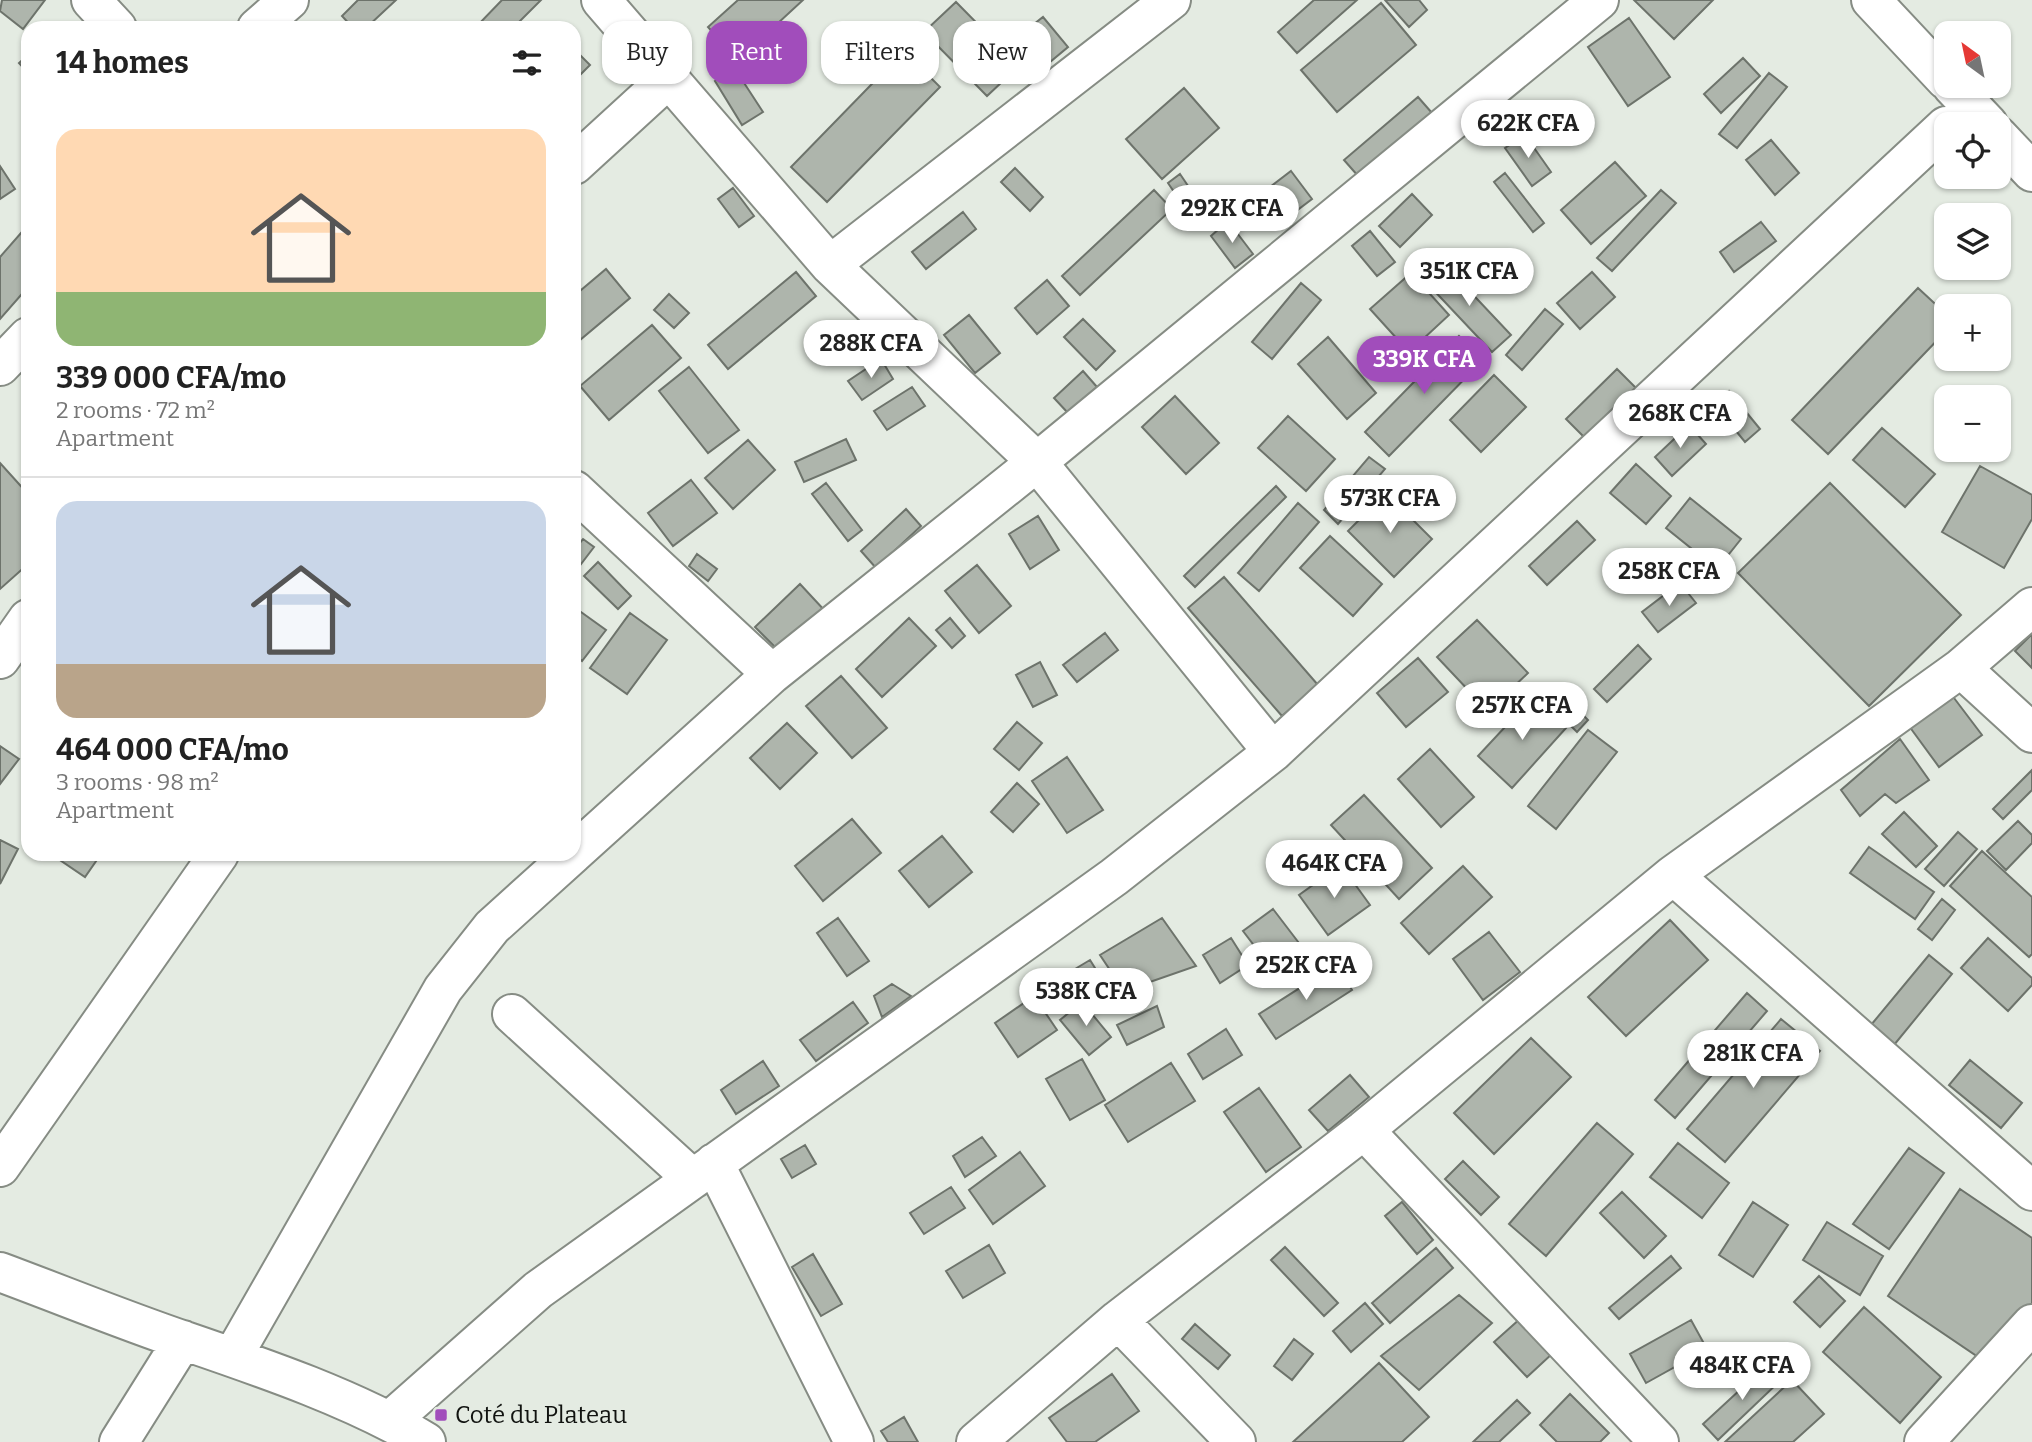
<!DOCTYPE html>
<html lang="en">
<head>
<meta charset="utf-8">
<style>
  body { margin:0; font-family:Bitter,serif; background:#f6f6f6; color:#222; height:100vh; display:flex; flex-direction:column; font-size:26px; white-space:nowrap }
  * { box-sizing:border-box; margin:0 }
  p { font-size:23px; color:#767676 }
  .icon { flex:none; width:38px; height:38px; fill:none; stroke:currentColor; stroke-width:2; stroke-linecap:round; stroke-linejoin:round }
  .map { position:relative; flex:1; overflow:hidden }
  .details { position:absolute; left:21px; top:21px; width:560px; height:840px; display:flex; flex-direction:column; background:#fff; border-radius:21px; box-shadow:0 2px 5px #0004 }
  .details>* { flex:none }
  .top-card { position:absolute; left:602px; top:21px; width:665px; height:63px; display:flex; gap:14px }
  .needle { width:46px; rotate:327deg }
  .buttons { position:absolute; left:1934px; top:21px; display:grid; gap:14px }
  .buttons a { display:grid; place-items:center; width:77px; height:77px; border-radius:14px; background:#fff; box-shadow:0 2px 5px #0004; font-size:35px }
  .price { position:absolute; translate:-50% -60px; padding:0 16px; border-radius:24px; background:#fff; color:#222; font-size:23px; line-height:46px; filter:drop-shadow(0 2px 4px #0008) }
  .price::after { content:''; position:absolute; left:50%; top:42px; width:21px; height:16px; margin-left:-10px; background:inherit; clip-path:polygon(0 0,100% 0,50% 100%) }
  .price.current { background:#a14dbb; color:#fff }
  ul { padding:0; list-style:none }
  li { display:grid; align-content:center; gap:14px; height:371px; padding:0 35px }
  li+li { border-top:2px solid #e0e0e0 }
  li span { display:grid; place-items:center; height:217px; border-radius:21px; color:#555 }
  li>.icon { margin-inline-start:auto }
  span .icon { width:126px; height:126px; fill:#fffc; stroke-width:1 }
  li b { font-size:30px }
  h2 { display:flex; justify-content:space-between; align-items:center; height:84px; padding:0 35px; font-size:30px }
  .pill { padding:0 24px; border-radius:21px; background:#fff; box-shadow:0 2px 5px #0004; font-size:24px; line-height:63px }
  .pill.current { background:#a14dbb; color:#fff }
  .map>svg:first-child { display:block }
</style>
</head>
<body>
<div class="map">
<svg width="2032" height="1442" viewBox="0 0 2032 1442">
  <rect width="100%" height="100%" fill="#e4ebe2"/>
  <path fill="#aeb5ac" stroke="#6d736b" stroke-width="2" d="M2,0h43l-22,29 -23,-18z
    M358,0h38l-30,28h-13l-11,-12z
    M502,0h39l-28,28h-38z
    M738,0h65l-65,60 -30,-33z
    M1314,0h43l-60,53 -19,-21z
    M1385,0h34l8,10 -18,17z
    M1634,0h79l-39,39z
    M956,2l63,64 -32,30 -63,-64z
    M1381,3l35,42 -79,67 -36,-42z
    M1043,17l25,30 -24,20 -25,-31z
    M1629,18l41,59 -42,29 -40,-59z
    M574,49l16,16 -16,16z
    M904,51l36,36 -113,115 -36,-35z
    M28,55v18l-9,-10z
    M1743,58l17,18 -39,37 -17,-19z
    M735,69l28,43 -21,13 -27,-44z
    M1769,73l18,14 -50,61 -18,-14z
    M1184,88l35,40 -57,51 -36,-40z
    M1418,97l14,16 -73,64 -15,-17z
    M1525,135l26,37 -19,14 -27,-38z
    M1771,140l28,33 -24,22 -29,-35z
    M1615,162l31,34 -55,48 -30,-34z
    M0,166l15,23 -15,10z
    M1015,168l28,29 -13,14 -29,-29z
    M1291,171l21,28 -33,25 -21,-28z
    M1505,173l39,50 -11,9 -39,-50z
    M1180,174l25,37 -12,9 -25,-37z
    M733,188l21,28 -15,11 -21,-28z
    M1154,190l18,19 -92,86 -18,-19z
    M1661,190l15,13 -64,68 -15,-13z
    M1412,194l20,21 -32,32 -21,-21z
    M963,212l13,17 -50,40 -14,-17z
    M1228,221l25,33 -18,14 -24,-32z
    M1761,222l15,19 -42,31 -14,-20z
    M28,225v62l-28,32v-62z
    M1370,231l25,31 -18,14 -25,-30z
    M1445,265l66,70 -19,17 -66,-70z
    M606,269l24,29 -56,47v-49z
    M796,272l20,24 -88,73 -20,-24z
    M1592,272l23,25 -35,32 -23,-26z
    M1411,273l38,42 -40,37 -39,-43z
    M1047,280l22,26 -32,28 -22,-26z
    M1301,283l20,17 -49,59 -20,-17z
    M1918,288l28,26v17l-118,123 -36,-34z
    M669,294l20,19 -15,15 -20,-18z
    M1545,309l18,15 -41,46 -16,-15z
    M969,315l31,38 -25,20 -31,-38z
    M1083,319l32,32 -19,19 -32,-33z
    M652,325l29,33 -72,62 -29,-34z
    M1459,336l25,23 -95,97 -24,-24z
    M1328,337l48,56 -29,26 -49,-55z
    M881,359l12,20 -31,21 -14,-19z
    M689,367l50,63 -31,23 -49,-62z
    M1617,369l20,20 -51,50 -20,-20z
    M1083,371l14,16 -29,26 -14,-15z
    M1494,375l32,32 -45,45 -31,-32z
    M912,387l13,19 -38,24 -13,-19z
    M1729,391l31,38 -15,13 -31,-38z
    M1175,396l44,47 -33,31 -44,-47z
    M1288,416l47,43 -29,32 -48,-43z
    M1689,425l17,19 -34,32 -17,-19z
    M1882,428l53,46 -30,33 -52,-47z
    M846,439l10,21 -52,22 -9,-20z
    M748,440l27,30 -42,39 -28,-31z
    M1369,457l16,12 -47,55 -14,-14z
    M0,463l28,31v70l-28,25z
    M1636,464l35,32 -25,28 -36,-31z
    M1980,466l52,29v24l-28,49 -62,-36z
    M691,480l26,33 -44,33 -25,-33z
    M826,483l36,47 -14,11 -36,-47z
    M1830,483l131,132 -92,91 -131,-133z
    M1276,486l10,11 -91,90 -11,-11z
    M1386,493l46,46 -38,38 -46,-46z
    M1690,498l51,41 -24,30 -51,-41z
    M1298,503l21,19 -60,69 -21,-18z
    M906,509l15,17 -45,42 -15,-17z
    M1038,516l21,34 -29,19 -21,-35z
    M1577,521l18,19 -48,45 -18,-19z
    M1330,536l52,48 -29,32 -53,-48z
    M583,539l11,8 -16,21 -4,-4v-14z
    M697,554l20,15 -9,12 -19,-15z
    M598,562l33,34 -13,13 -34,-33z
    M977,565l34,41 -32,27 -34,-42z
    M1224,577l94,108 -36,31 -94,-108z
    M1680,583l16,20 -38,29 -16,-20z
    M800,584l26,28 -44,42 -27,-27z
    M574,607l32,23 -24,31 -8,-7z
    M630,613l37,27 -40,54 -37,-26z
    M909,618l27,28 -54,51 -26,-28z
    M950,618l15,18 -13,12 -16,-18z
    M1477,620l51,53 -40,38 -51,-54z
    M1105,633l13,17 -41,32 -14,-17z
    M2032,634v34l-17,-17z
    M1638,645l13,14 -44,43 -13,-13z
    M1418,658l30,34 -42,35 -29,-34z
    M1040,662l17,33 -24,12 -17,-32z
    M841,676l46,52 -35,30 -46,-52z
    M1557,689l31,31 -11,12 -31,-31z
    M1951,694l31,41 -43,32 -30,-41z
    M1533,697l33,31 -54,60 -34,-32z
    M1017,722l25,21 -23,27 -25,-21z
    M787,723l30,30 -37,36 -30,-31z
    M1588,730l29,22 -61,77 -28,-23z
    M1900,739l29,41 -33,23 -11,-9 -25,22 -19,-26z
    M0,746l19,13 -19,25z
    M1430,749l44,48 -33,30 -43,-48z
    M1067,757l36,53 -36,23 -35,-52z
    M2032,770v20l-29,29 -10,-10z
    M1017,783l22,21 -26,28 -22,-20z
    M1364,795l68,73 -33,31 -68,-74z
    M1904,812l33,34 -21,21 -34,-33z
    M852,819l29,34 -58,48 -28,-35z
    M2018,821l14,14v8l-26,27 -19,-19z
    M1958,832l19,17 -33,37 -19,-17z
    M942,836l30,36 -43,35 -30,-36z
    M0,840l18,9 -18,35z
    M1869,847l65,45 -19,27 -65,-46z
    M1982,851l50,46v57l-3,3 -79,-71z
    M51,854h50l-16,23z
    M1341,865l29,40 -42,30 -29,-40z
    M1463,866l29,31 -63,57 -28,-31z
    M1942,899l13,11 -23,30 -14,-11z
    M1273,909l29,38 -30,22 -29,-38z
    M838,918l31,43 -22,15 -30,-43z
    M1162,918l34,48 -72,25 -24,-36z
    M1670,920l38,40 -82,76 -38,-39z
    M1489,932l31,40 -37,28 -30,-41z
    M1231,938l17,27 -28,18 -17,-28z
    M1988,938l44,40v7l-24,26 -47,-43z
    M1929,955l23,19 -58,71 -23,-20z
    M1090,960l15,24 -35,21 -15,-24z
    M1336,965l16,25 -76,49 -17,-25z
    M892,984l19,12 -29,21 -8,-21z
    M1747,993l20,18 -92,107 -20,-18z
    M1034,996l23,34 -39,27 -23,-34z
    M853,1002l15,21 -52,38 -16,-21z
    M1082,1002l29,35 -22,18 -29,-35z
    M1157,1006l7,21 -37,18 -10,-20z
    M1781,1019l39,32 -95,111 -38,-33z
    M1226,1029l16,26 -39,24 -15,-25z
    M1531,1038l40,39 -77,77 -40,-41z
    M1082,1059l23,41 -35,20 -24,-41z
    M1970,1060l52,43 -21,25 -52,-43z
    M763,1061l16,25 -43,28 -15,-24z
    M1171,1063l24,38 -67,41 -23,-37z
    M1350,1075l19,22 -41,34 -19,-21z
    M1259,1088l42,59 -35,25 -42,-60z
    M1597,1123l36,31 -87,102 -37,-32z
    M982,1137l14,19 -31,21 -12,-21z
    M1678,1143l51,40 -27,35 -52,-41z
    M805,1145l11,19 -24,14 -11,-19z
    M1909,1148l35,25 -55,76 -36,-25z
    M1020,1152l25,34 -52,38 -24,-34z
    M1463,1161l36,36 -18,18 -36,-36z
    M951,1187l14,21 -41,26 -14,-21z
    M1960,1189l72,49v65l-42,62 -102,-69z
    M1622,1192l44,44 -22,22 -44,-45z
    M1402,1202l31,38 -16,14 -32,-38z
    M1753,1202l35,23 -35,52 -34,-22z
    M1827,1222l56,34 -23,39 -57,-35z
    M989,1245l16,28 -42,25 -17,-27z
    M1285,1247l53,56 -14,13 -53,-56z
    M1436,1248l17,20 -63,55 -18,-20z
    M813,1254l29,50 -21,12 -29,-49z
    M1671,1256l10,12 -62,51 -10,-11z
    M1819,1276l26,25 -25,26 -26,-25z
    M1459,1295l33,28 -73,67 -38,-34z
    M1365,1303l18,21 -32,28 -18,-21z
    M1864,1307l77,70 -41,46 -77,-71z
    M1521,1318l32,35 -26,24 -33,-35z
    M1691,1320l16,29 -61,34 -16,-29z
    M1195,1324l35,31 -12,14 -36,-30z
    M1294,1339l19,15 -21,26 -18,-14z
    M1379,1363l50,54 -27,25h-109z
    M1768,1364l14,15 -64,61 -15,-16z
    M1112,1374l27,37 -44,31h-28l-18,-24z
    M1792,1380l32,34 -31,28h-68z
    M1570,1394l39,39 -9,9h-43l-17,-17z
    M1517,1400l13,13 -31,29h-26z
    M904,1417l14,25h-30l-7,-11z"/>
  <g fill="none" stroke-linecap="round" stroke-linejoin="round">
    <g stroke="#868c84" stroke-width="42">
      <path id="minor" d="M91,0l26,28
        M601,0l229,265 207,197 236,290
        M257,28l32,-28
        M574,165l95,-87
        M830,265l341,-265
        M0,366l28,-29
        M574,490l198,184
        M0,659l28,-40
        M1961,668l71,65
        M574,853l198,-179 265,-212 562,-462
        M1673,875l359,316
        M512,1014l181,165
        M1364,1130l295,312
        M714,1163l140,279
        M0,1167l219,-313
        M0,1272c62,23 123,48 185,69 79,27 170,58 241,101
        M1118,1320l118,122
        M233,1356l210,-367 49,-62 81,-73
        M391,1420l147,-130 576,-413 159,-125 673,-626
        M119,1442l64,-102
        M976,1442l142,-122 246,-190 309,-255 288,-207 71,-61
        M1924,1442l108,-118"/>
    </g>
    <g stroke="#868c84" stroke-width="42">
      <path id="secondary" d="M1871,0l75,80
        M1952,86l36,38
        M1998,136l34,36"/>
    </g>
    <use href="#minor" stroke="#fff" stroke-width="38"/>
    <use href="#secondary" stroke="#fff" stroke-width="38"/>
  </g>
  <rect fill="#a14dbb" stroke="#e4ebe2" stroke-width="2.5" x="434" y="1408" width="14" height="14" rx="3.5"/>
  <g text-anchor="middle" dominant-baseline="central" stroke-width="5" stroke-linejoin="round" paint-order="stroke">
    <g font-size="24" fill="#111310" stroke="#e4ebe2" text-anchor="start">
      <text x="455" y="1415">Coté du Plateau</text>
    </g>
  </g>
</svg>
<div class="buttons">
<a><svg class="needle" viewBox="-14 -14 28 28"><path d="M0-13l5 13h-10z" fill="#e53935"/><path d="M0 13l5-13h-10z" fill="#767676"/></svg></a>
<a><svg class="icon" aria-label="locate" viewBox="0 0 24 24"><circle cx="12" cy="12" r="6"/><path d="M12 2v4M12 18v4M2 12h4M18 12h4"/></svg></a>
<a><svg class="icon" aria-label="layers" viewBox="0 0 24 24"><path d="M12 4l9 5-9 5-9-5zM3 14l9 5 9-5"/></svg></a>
<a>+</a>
<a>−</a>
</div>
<b class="price" style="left:1528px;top:160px">622K CFA</b>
<b class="price" style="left:1232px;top:245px">292K CFA</b>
<b class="price" style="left:1469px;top:308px">351K CFA</b>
<b class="price" style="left:871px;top:380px">288K CFA</b>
<b class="price current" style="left:1424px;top:396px">339K CFA</b>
<b class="price" style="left:1680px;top:450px">268K CFA</b>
<b class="price" style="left:1390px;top:535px">573K CFA</b>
<b class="price" style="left:1669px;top:608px">258K CFA</b>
<b class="price" style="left:1522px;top:742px">257K CFA</b>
<b class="price" style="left:1334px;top:900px">464K CFA</b>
<b class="price" style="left:1306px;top:1002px">252K CFA</b>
<b class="price" style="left:1086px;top:1028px">538K CFA</b>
<b class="price" style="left:1753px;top:1090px">281K CFA</b>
<b class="price" style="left:1742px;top:1402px">484K CFA</b>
<div class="top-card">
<a class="pill">Buy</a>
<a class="pill current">Rent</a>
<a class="pill">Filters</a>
<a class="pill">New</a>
</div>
<section class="details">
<h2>14 homes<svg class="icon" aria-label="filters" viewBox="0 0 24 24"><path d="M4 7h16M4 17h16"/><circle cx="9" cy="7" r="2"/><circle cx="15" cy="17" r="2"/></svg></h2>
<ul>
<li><span style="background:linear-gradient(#ffd9b3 75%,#8fb573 0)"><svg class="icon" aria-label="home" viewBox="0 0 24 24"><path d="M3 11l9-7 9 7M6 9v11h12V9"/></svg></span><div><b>339 000 CFA/mo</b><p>2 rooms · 72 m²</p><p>Apartment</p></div></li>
<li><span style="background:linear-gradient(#c9d6e8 75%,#b9a48a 0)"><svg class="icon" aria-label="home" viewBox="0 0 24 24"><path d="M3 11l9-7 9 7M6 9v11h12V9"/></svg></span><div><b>464 000 CFA/mo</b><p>3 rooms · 98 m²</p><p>Apartment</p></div></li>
</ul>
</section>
</div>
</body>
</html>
